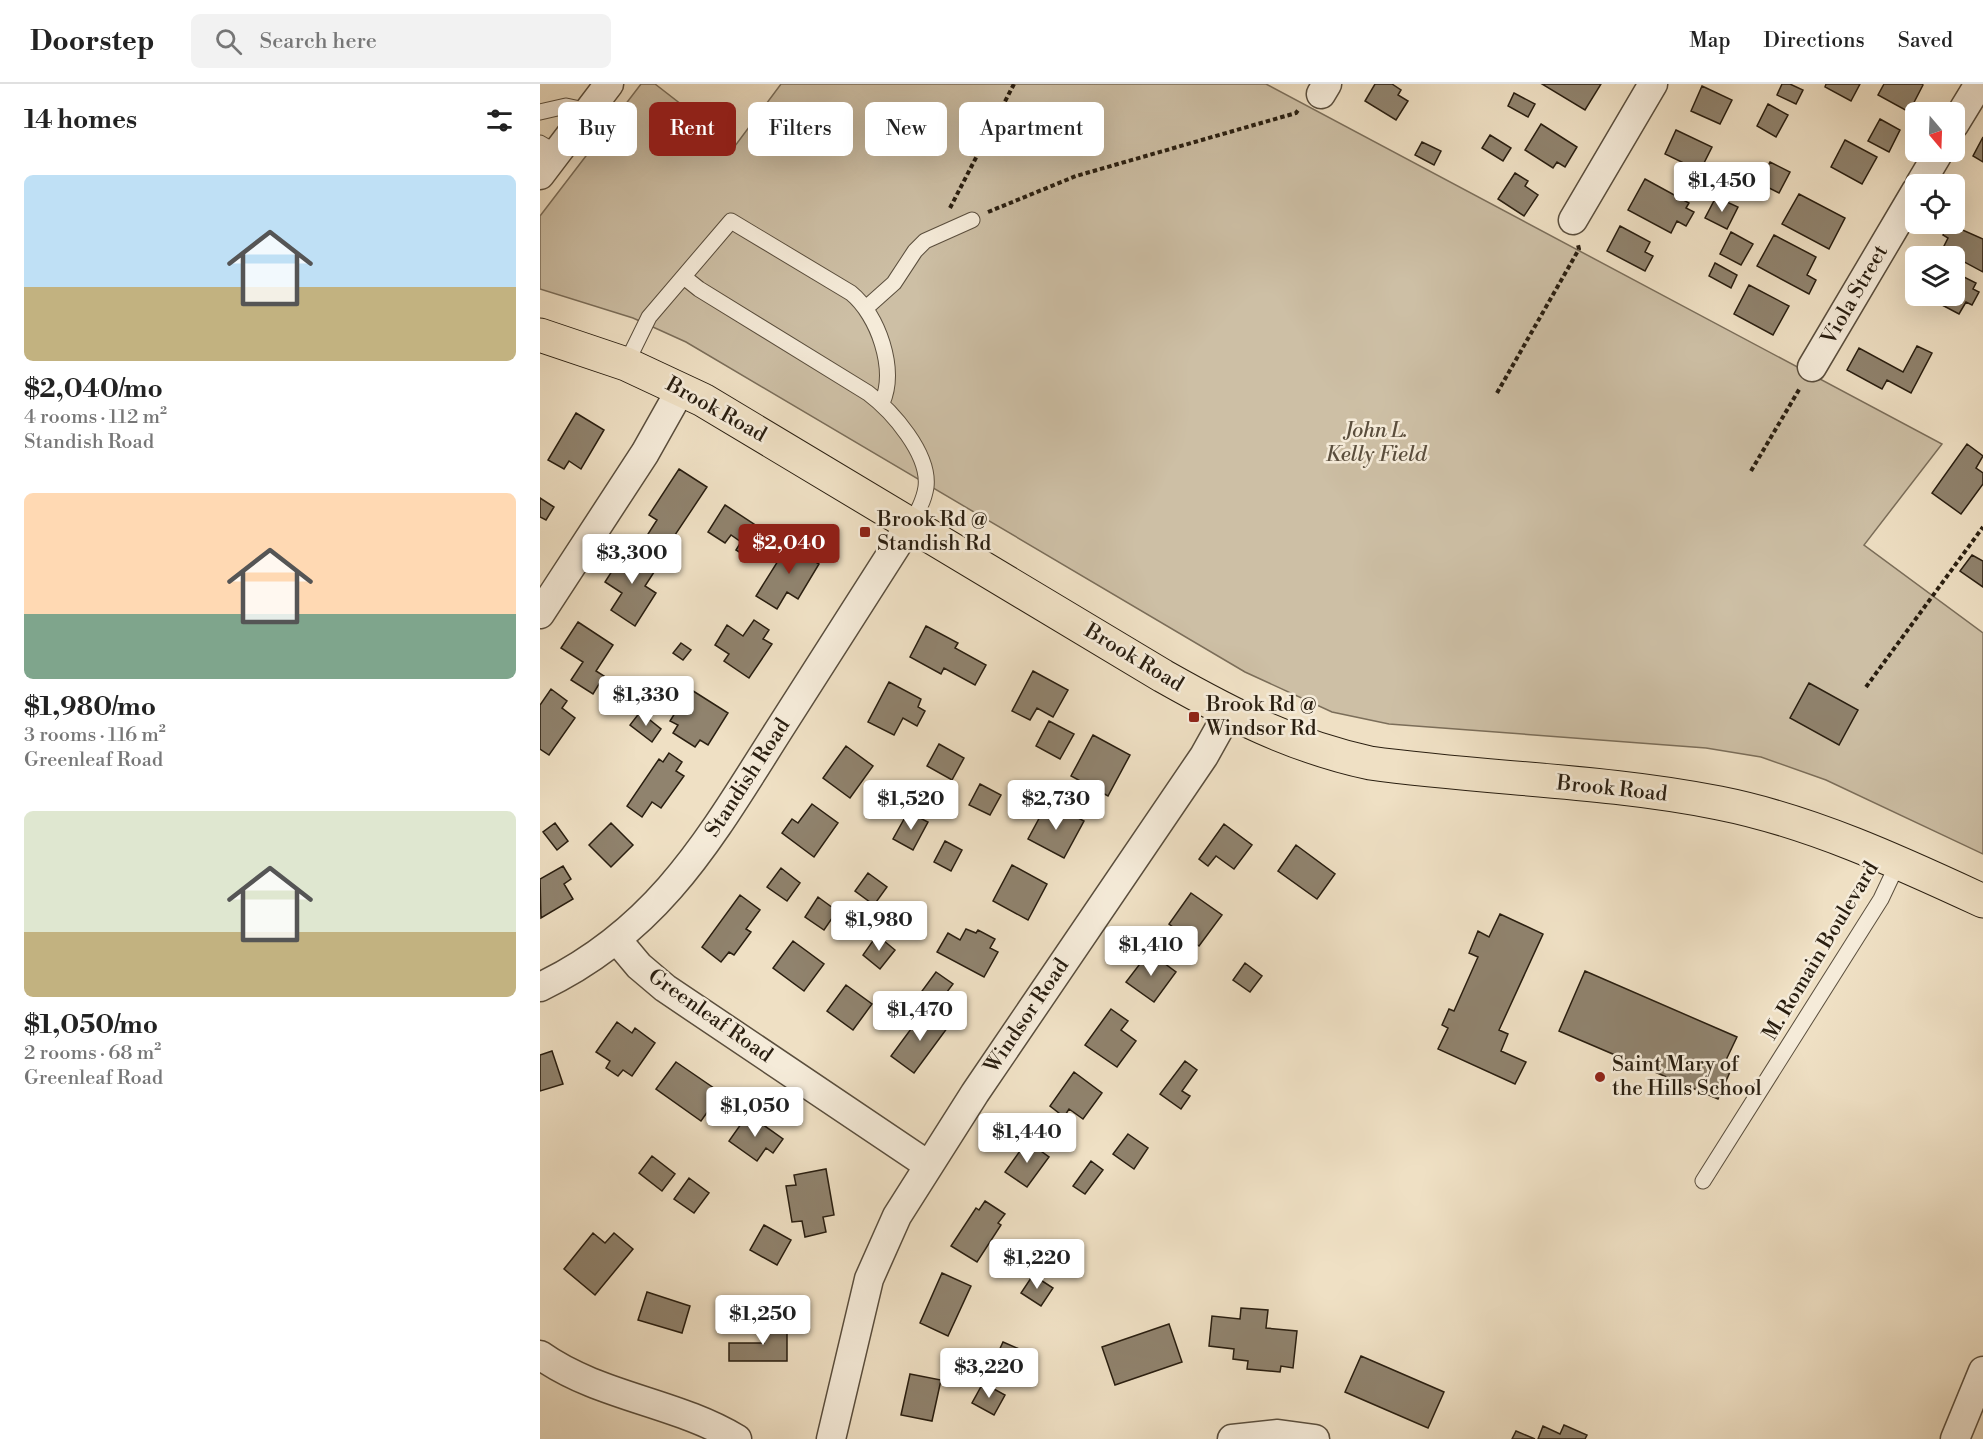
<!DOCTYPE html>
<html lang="en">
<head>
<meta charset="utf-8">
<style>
  body { margin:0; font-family:"Libre Bodoni",serif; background:#f2f2f2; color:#222; height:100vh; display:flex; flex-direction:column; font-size:22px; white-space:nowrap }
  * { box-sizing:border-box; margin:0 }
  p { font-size:20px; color:#767676 }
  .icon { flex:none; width:33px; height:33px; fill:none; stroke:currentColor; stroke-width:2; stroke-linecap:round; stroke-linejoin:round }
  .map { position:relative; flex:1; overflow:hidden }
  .sheet { display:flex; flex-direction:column; background:#fff; width:540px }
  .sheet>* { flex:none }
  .hud { position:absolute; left:18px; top:18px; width:570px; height:54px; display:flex; gap:12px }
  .needle { width:39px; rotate:161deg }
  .fabs { position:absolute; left:1365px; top:18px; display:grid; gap:12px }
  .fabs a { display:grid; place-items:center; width:60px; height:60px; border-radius:9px; background:#fff; box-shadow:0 6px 24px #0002; font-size:30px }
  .price { position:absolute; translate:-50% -51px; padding:0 14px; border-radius:6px; background:#fff; color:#222; font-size:20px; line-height:39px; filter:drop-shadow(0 2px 3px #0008) }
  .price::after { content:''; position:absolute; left:50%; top:36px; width:18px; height:14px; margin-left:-9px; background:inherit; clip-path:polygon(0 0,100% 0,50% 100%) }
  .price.active { background:#8f2418; color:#fff }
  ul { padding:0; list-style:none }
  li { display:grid; align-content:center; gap:12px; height:318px; padding:0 24px }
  li span { display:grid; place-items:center; height:186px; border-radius:9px; color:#555 }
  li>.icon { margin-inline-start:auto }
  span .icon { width:108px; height:108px; fill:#fffc; stroke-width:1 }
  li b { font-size:26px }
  h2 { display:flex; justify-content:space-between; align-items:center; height:72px; padding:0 24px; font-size:26px }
  .chip { padding:0 21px; border-radius:9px; background:#fff; box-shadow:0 6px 24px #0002; font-size:21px; line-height:54px }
  .chip.active { background:#8f2418; color:#fff }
  header { display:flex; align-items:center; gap:36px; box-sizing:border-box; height:84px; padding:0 30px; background:#fff; border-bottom:2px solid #e0e0e0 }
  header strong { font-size:28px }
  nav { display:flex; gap:33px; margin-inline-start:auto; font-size:21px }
  .search { width:420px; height:54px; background:#f2f2f2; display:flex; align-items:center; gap:15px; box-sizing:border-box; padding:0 21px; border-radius:9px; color:#767676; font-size:22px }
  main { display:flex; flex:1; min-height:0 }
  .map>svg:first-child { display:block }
</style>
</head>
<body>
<header>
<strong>Doorstep</strong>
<div class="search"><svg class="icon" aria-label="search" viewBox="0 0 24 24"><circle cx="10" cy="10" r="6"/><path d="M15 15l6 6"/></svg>Search here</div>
<nav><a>Map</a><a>Directions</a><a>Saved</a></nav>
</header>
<main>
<section class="sheet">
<h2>14 homes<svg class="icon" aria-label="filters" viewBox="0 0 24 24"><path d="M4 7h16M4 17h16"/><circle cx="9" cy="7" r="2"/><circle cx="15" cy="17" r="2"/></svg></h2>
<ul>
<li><span style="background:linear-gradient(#bfe0f5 60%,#c2b280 0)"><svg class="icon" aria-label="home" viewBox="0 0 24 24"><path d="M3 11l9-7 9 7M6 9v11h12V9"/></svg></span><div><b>$2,040/mo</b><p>4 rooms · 112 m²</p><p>Standish Road</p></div></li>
<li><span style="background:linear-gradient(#ffd9b3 65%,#7fa58c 0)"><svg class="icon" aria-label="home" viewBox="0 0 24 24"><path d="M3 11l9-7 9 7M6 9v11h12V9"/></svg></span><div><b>$1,980/mo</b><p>3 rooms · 116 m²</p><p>Greenleaf Road</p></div></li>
<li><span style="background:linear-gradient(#dfe7d0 65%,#c2b280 0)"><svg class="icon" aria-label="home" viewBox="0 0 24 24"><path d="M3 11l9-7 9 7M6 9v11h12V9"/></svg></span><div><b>$1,050/mo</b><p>2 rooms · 68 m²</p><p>Greenleaf Road</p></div></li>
</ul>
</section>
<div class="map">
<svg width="1443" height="1355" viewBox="0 0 1443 1355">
  <rect width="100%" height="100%" fill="#efe0c4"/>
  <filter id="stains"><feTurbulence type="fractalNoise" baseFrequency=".00333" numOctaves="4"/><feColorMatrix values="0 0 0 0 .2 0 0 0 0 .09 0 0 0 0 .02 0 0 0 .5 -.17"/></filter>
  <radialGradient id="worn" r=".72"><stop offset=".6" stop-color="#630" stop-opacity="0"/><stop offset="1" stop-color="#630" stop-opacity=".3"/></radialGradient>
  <path fill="#cdbfa5" stroke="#7b6e5a" stroke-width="1.5" d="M101,0h14l80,62 46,-62h485l676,360 -78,101 119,88v221l-157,-74 -65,-23 -55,-9 -317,-24 -57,-12 -87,-40 -559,-330 -53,-24 -93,-29v-73z"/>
  <path fill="#90836e" stroke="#291e10" stroke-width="1.5" d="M835,0h17l9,6 -3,5 10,6 -12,19 -31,-19z
    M1002,0h59l-16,26z
    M1242,0h8l13,6 -7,14 -19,-9z
    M1286,0h34l-9,17 -26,-14z
    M1344,0h38l1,1 -14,27 -31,-17z
    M1162,2l30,14 -12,24 -29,-13z
    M974,9l21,11 -7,13 -20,-11z
    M1228,20l20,11 -12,22 -19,-11z
    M1340,35l20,11 -11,22 -21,-11z
    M1001,40l36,23 -12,20 -8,-5 -4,6 -28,-18z
    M1136,46l36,17 -12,24 -35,-17z
    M950,51l21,13 -8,13 -21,-13z
    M1443,53v25l-10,-6z
    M1305,56l32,17 -15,27 -31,-17z
    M882,58l19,9 -7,14 -19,-10z
    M1230,78l20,10 -11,21 -20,-10z
    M975,89l13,8 -3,5 13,9 -14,21 -26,-17z
    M1105,95l44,24 -3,5 8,4 -8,14 -9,-5 -6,12 -43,-23z
    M1259,110l46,24 -16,31 -47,-25z
    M1176,113l22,10 -11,22 -22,-11z
    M1409,140l34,15v33l-41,-22 6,-12 -5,-3z
    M1080,142l30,16 -5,10 8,4 -8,15 -38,-20z
    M1191,148l22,12 -12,21 -21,-11z
    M1234,151l42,22 -9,18 9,5 -7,14 -52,-28z
    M1175,179l22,12 -6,13 -22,-12z
    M1414,188l22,11 -3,6 6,3 -7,13 -6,-3 -7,12 -34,-18h29z
    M1209,201l40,21 -16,29 -39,-21z
    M1377,262l15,7 -21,40 -24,-13 -5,9 -35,-19 12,-22 44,24z
    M36,329l28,17 -23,39 -12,-8 -5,8 -16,-9z
    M1427,360l16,12 -7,12 7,5v11l-22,30 -29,-21z
    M139,385l28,18 -40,60 -19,-13 9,-14 -8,-5z
    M0,414l14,9 -8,13 -6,-3z
    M185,421l44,29 -17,26 -16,-10 5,-8 -10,-7 -6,8 -17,-11z
    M259,457l15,10 -5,7 10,6 -21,35 -11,-7 -10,17 -21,-13 32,-51 6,4z
    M88,462l30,20 -13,20 11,7 -21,33 -24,-16 11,-17 -17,-11z
    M1432,471l11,6v26l-23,-16z
    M214,536l15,10 -6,9 9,5 -23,34 -25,-17 5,-7 -14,-9 12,-20 16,11z
    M38,538l35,23 -17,26 8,5 -11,18 -22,-14 12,-18 -22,-14z
    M386,542l32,17 -3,5 31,17 -11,20 -31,-17 -3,6 -31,-17z
    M141,559l10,7 -8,10 -10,-7z
    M493,587l35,19 -15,27 -16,-9 -7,12 -18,-9z
    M349,598l32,17 -3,8 7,4 -8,15 -14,-8 -9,17 -26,-13z
    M1269,599l49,27 -19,35 -49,-27z
    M11,605l16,12 -5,7 13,10 -26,37 -9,-6v-44z
    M150,605l38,24 -20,32 -8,-5 -5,7 -22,-14 5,-8 -8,-4z
    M100,628l21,17 -9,13 -22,-17z
    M509,637l25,13 -14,25 -24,-13z
    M553,651l37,20 -22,41 -37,-20z
    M399,660l25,14 -12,22 -25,-14z
    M306,662l27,20 -23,32 -27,-20z
    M129,669l13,9 -6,9 8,5 -23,32 -9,-6 -10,15 -15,-11 32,-47 4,3z
    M440,700l21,11 -11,20 -21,-10z
    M272,720l26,19 -24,34 -32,-24 10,-14 6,4z
    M514,721l30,16 -20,37 -36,-19 14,-26 6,3z
    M368,728l20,10 -15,28 -20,-11z
    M15,739l13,18 -11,9 -14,-18z
    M71,739l22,22 -22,22 -22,-22z
    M684,740l28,21 -18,24 -18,-13 -8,10 -9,-7z
    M405,757l17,9 -11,21 -17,-9z
    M756,761l39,29 -18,25 -39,-28z
    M472,781l35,19 -19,36 -35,-19z
    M23,782l8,13 -7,5 9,15 -32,19 -1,-39z
    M241,784l19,15 -13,18 -20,-14z
    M328,789l19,14 -13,18 -19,-14z
    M651,809l31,22 -23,31 -30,-22z
    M200,811l20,15 -14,19 5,3 -17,23 -5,-3 -8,10 -19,-15z
    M278,813l19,14 -13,19 -19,-13z
    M960,830l43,20 -44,96 9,4 -7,17 25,11 -11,22 -77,-35 10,-21 -6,-3 7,-16 5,2 24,-54 -9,-4 9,-22 11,6z
    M426,845l10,4 2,-3 17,9 -5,9 8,4 -14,25 -47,-25 11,-19 12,7z
    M337,851l18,15 -15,19 -17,-14z
    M253,857l31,23 -20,27 -31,-23z
    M609,868l27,20 -22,30 -28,-20z
    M705,879l17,13 -12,16 -17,-12z
    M1045,887l152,66 -11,23 8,3 -16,36 -159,-68z
    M396,888l17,12 -15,20 -16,-13z
    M306,901l26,19 -19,26 -26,-19z
    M571,925l17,12 -7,9 15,11 -19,26 -32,-22z
    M385,926l23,17 -34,46 -23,-17z
    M77,938l15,11 3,-5 20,15 -23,33 -9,-6 -5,6 -12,-8 4,-7 -14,-9z
    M12,967l11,33 -23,7v-36z
    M645,977l12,9 -15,21 8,5 -9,13 -21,-15z
    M136,978l45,31 -20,28 -45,-32z
    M534,988l28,21 -19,26 -14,-10 -5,8 -14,-11z
    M208,1030l35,25 -10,14 -7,-5 -9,13 -28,-20z
    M588,1050l20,14 -14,21 -21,-15z
    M487,1057l22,16 -22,30 -22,-15z
    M112,1072l23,18 -13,17 -23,-18z
    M551,1077l12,9 -18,24 -12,-8z
    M286,1085l8,46 -11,2 3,15 -21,5 -3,-16 -10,1 -6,-36 10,-1 -2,-10z
    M149,1094l20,15 -15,20 -20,-14z
    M445,1117l20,13 -7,9 3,2 -24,37 -26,-16 25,-38 3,2z
    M224,1141l27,15 -14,25 -27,-15z
    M53,1149l12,10 9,-10 19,16 -38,46 -31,-26z
    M402,1189l29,13 -23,50 -28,-13z
    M493,1191l20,13 -12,18 -20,-13z
    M107,1208l43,14 -8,27 -44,-13z
    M701,1224l27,2 -2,18 31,3 -4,37 -12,-2 -1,6 -33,-3 1,-8 -15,-2 1,-10 -25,-3 3,-30 28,3z
    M224,1239h23v38h-58v-18h35z
    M629,1240l13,38 -67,23 -13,-38z
    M463,1258l23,10 -10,24 -24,-10z
    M821,1272l83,36 -16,36 -83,-36z
    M370,1290l31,6 -9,41 -31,-6z
    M443,1299l22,12 -11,20 -22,-12z
    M1024,1341l23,10 -2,4h-47l5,-13 17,8z
    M976,1347l19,8h-23z"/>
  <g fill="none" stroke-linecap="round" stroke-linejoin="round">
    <g stroke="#5a4e3d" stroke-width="17">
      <path id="service" d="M0,28l26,-6 23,5
        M0,59l17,10
        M144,193l15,12 169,104c24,18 62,61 58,94 -2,14 -9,26 -17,39
        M326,224l28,-25 21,-32 10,-10 47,-21
        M86,280l23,-47 82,-96 120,72c27,22 46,76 31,110
        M1163,1097l178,-282 17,-36"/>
    </g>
    <g stroke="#5a4e3d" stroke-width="31">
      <path id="minor" d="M781,10l6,-10
        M1414,41l25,-41
        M0,91l69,-91
        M1380,100l19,-32
        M1033,136l80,-136
        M1272,283l104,-176
        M0,530l105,-161 36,-64
        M78,857l21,25 26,22 263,177
        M0,903c122,-58 173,-154 242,-262 43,-67 85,-133 127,-199
        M0,1271c59,42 136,47 197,84
        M291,1355l38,-160 28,-63 78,-123 229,-337 24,-43
        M692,1355l46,-5 37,5
        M1415,1355l28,-68"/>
    </g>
    <g stroke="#291e10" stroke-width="35">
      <path id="primary" d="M0,251l86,29 77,36 460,276c69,39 129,70 207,87 115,16 234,17 349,40 91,18 180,59 264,98"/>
    </g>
    <path stroke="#291e10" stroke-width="4" stroke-dasharray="4.5 3" stroke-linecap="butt" d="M410,124l64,-124
      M448,128l88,-36 220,-63 3,-4
      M957,309l82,-144 -1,-4
      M1211,387l49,-83
      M1326,603l117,-160"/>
    <use href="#service" stroke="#f5ebd9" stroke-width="15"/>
    <use href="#minor" stroke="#f5ebd9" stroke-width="28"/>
    <use href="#primary" stroke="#efe0c4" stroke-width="33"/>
  </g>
  <g fill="#8f2418" stroke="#f5ebd9" stroke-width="2">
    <rect x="319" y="442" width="12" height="12" rx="3"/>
    <rect x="648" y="627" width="12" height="12" rx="3"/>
    <circle cx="1060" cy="993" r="6"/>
  </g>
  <g text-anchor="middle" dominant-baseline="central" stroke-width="5" stroke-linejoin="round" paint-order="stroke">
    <g font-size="21" fill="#291e10" stroke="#f5ebd9">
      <text transform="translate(1315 211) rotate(-60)">Viola Street</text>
      <text transform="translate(176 326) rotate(29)">Brook Road</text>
      <text transform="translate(594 574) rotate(31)">Brook Road</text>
      <text transform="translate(208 694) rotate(-57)">Standish Road</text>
      <text transform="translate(1072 705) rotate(6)">Brook Road</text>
      <text transform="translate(1281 867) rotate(-59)">M. Romain Boulevard</text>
      <text transform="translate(170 932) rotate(35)">Greenleaf Road</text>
      <text transform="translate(487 932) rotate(-56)">Windsor Road</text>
    </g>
    <g font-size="21" font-style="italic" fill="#5a4e3d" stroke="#f5ebd9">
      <text x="836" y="347">John L.<tspan x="836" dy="24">Kelly Field</tspan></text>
    </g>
    <g font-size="21" fill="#291e10" stroke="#f5ebd9" text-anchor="start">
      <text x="337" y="436">Brook Rd @<tspan x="337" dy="24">Standish Rd</tspan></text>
      <text x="666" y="621">Brook Rd @<tspan x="666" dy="24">Windsor Rd</tspan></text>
      <text x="1072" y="981">Saint Mary of<tspan x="1072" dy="24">the Hills School</tspan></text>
    </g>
  </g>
  <rect width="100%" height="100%" filter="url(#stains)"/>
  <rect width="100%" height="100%" fill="url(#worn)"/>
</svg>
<div class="fabs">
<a><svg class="needle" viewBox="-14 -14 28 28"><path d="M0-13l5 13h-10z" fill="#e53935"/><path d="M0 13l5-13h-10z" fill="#767676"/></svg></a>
<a><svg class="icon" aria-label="locate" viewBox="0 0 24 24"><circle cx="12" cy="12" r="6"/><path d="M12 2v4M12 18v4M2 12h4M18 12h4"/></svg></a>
<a><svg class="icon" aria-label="layers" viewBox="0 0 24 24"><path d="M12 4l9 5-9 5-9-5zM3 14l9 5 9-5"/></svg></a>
</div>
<b class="price" style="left:1182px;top:129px">$1,450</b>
<b class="price active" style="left:249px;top:491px">$2,040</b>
<b class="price" style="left:92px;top:501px">$3,300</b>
<b class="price" style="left:106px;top:643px">$1,330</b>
<b class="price" style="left:371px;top:747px">$1,520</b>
<b class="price" style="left:516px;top:747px">$2,730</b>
<b class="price" style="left:339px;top:868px">$1,980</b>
<b class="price" style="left:611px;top:893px">$1,410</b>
<b class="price" style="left:380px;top:958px">$1,470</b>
<b class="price" style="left:215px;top:1054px">$1,050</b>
<b class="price" style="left:487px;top:1080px">$1,440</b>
<b class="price" style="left:497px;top:1206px">$1,220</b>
<b class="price" style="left:223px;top:1262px">$1,250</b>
<b class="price" style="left:449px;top:1315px">$3,220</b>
<div class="hud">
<a class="chip">Buy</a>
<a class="chip active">Rent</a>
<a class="chip">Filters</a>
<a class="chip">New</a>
<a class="chip">Apartment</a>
</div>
</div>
</main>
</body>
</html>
